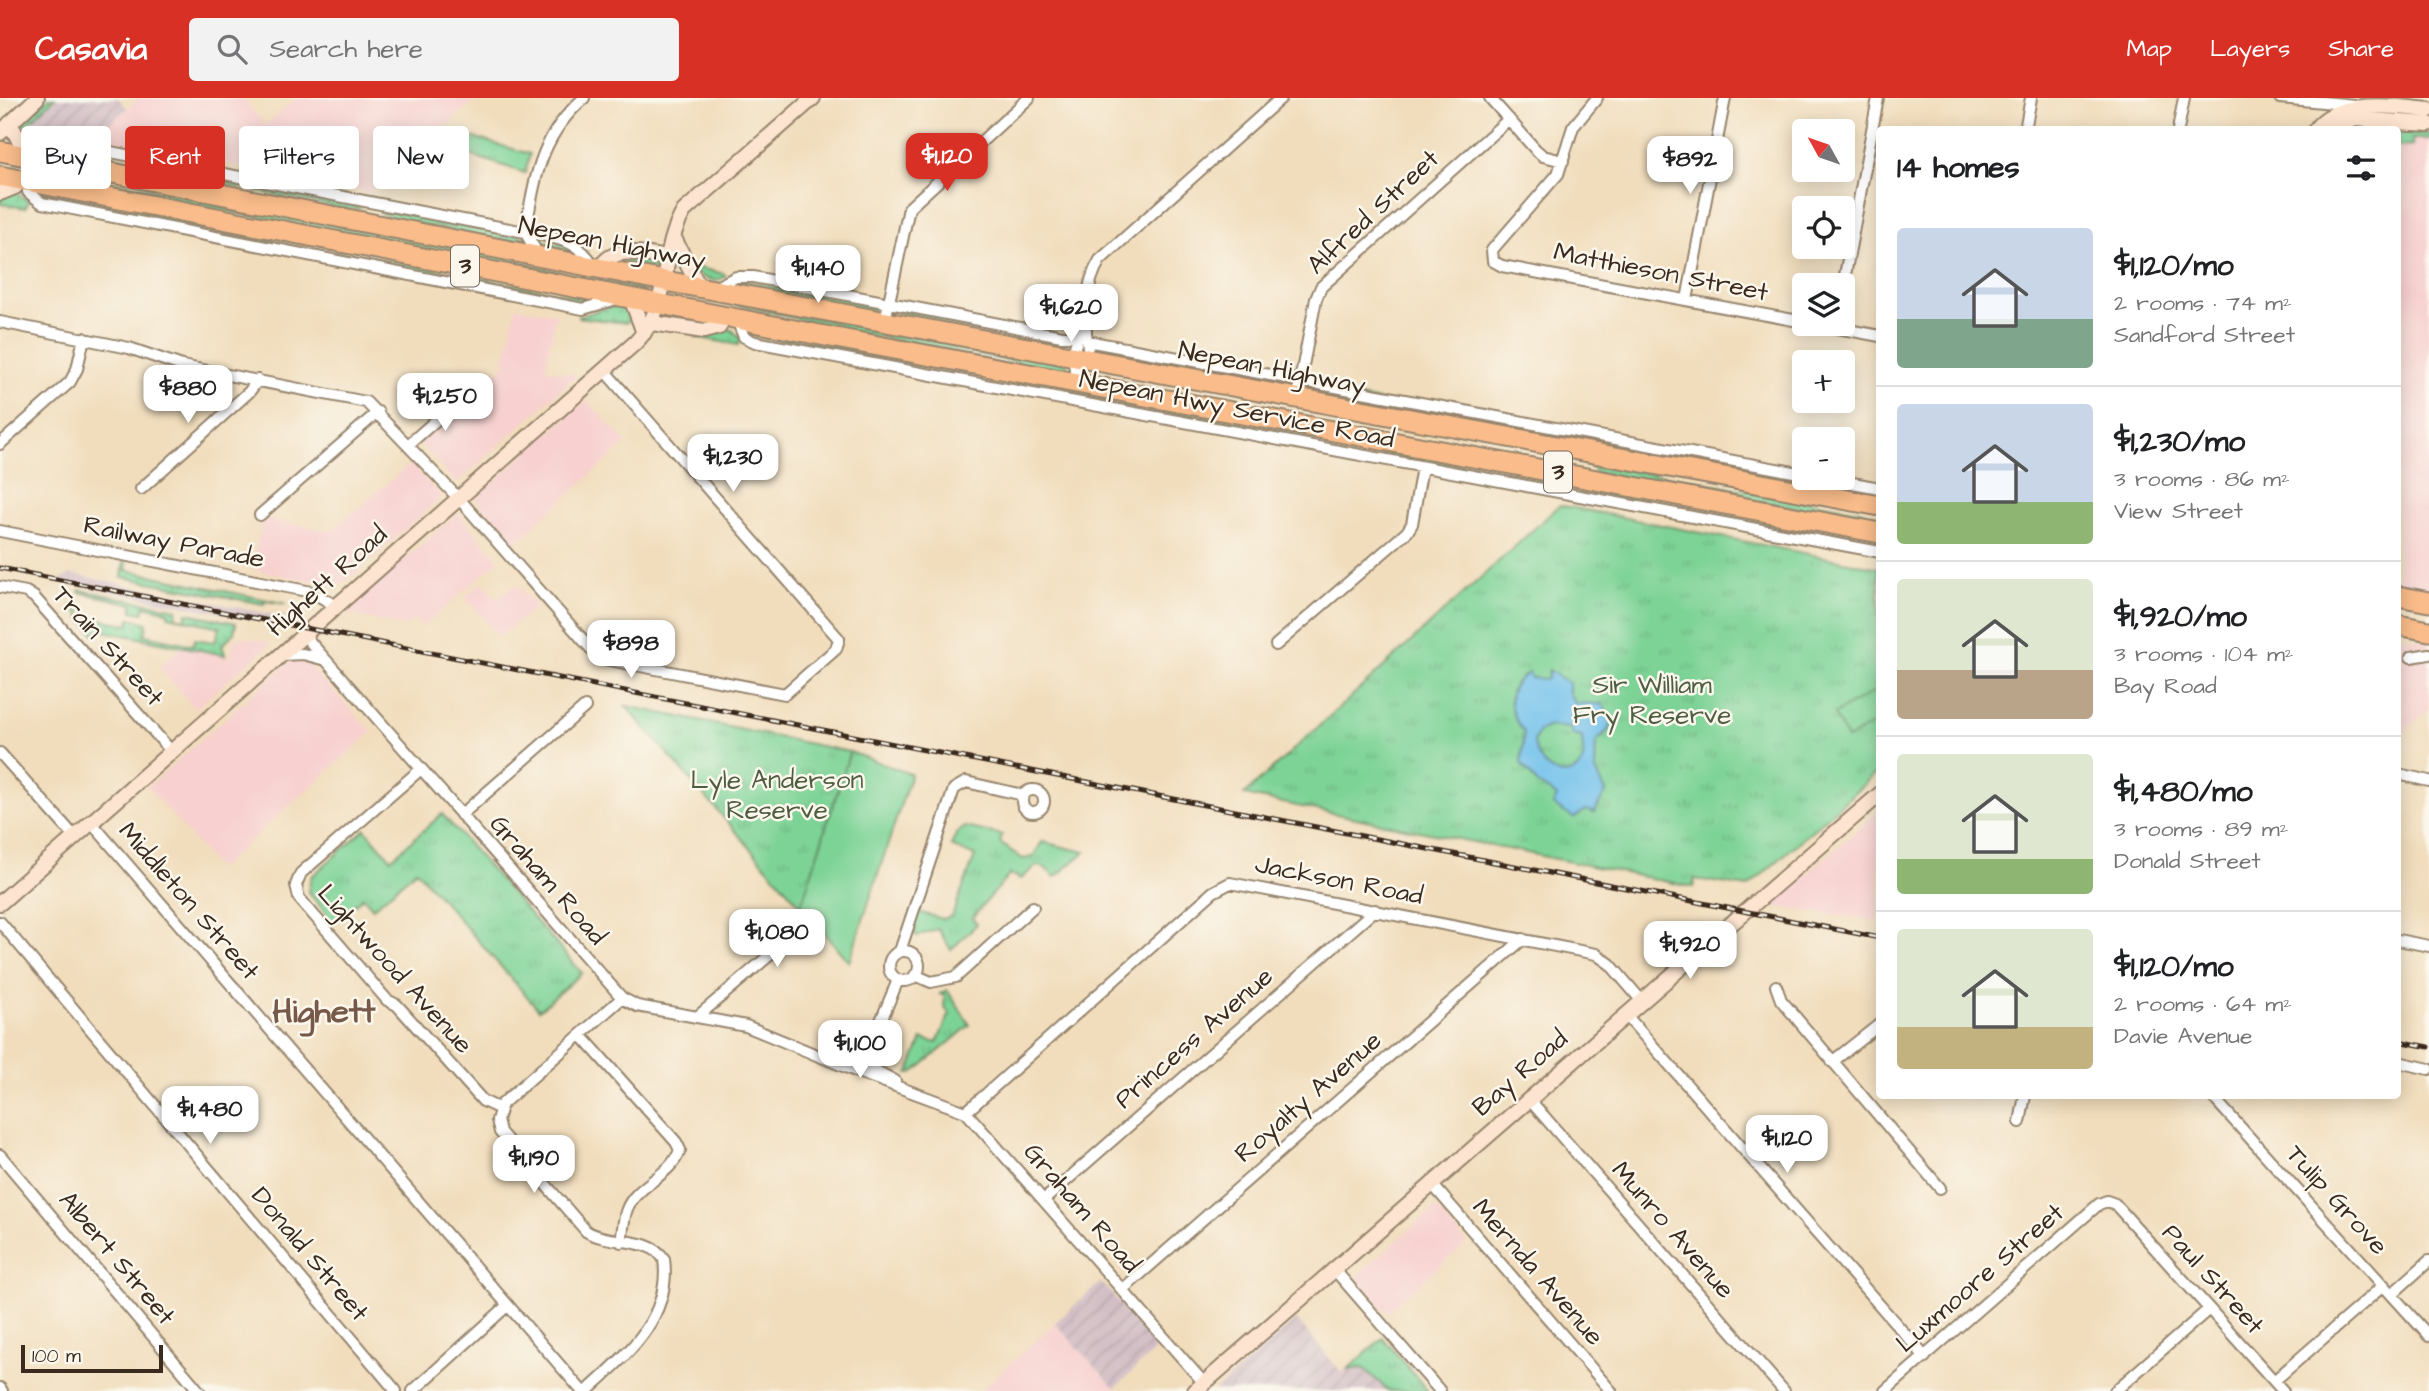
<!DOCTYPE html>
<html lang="en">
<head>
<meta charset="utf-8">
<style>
  body { margin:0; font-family:"Architects Daughter",sans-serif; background:#f2f2f2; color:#202124; height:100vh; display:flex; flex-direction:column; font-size:26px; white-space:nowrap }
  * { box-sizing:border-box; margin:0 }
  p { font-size:23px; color:#757577 }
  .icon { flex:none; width:38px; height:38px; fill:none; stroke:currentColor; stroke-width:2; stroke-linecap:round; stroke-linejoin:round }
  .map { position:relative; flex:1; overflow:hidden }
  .panel { position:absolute; left:1876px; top:28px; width:525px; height:973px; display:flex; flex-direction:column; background:#fff; border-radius:7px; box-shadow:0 4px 18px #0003 }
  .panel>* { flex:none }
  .banner { position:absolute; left:21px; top:28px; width:665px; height:63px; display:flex; gap:14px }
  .needle { width:46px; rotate:310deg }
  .controls { position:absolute; left:1792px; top:21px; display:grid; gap:14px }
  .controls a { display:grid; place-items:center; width:63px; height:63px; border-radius:7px; background:#fff; box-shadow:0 4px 18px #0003; font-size:35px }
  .scale { position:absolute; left:21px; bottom:18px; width:142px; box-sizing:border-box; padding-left:7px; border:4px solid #3b2a1e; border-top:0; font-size:19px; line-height:24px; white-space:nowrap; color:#3b2a1e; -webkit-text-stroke:5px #fbf7ec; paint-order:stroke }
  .price { position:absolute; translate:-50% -60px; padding:0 16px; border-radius:14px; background:#fff; color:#222; font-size:23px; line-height:46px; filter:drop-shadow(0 2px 4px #0008) }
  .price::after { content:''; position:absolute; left:50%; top:42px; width:21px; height:16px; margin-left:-10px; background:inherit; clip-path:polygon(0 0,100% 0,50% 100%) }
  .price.selected { background:#d93025; color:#fff }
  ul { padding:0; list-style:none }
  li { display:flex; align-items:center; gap:21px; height:175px; padding:0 21px }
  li+li { border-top:2px solid #e0e0e0 }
  li span { display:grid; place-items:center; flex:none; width:196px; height:140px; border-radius:7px; color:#555 }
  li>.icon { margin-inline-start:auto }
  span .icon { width:84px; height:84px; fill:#fffc; stroke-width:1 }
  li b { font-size:30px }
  h2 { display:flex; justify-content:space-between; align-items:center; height:84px; padding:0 21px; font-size:30px }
  .chip { padding:0 24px; border-radius:7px; background:#fff; box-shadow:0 4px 18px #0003; font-size:24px; line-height:63px }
  .chip.selected { background:#d93025; color:#fff }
  header { display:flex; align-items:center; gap:42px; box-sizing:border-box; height:98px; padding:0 35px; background:#d93025; color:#fff }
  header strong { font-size:33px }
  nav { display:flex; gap:38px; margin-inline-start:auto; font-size:24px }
  .search { width:490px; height:63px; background:#f2f2f2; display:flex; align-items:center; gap:18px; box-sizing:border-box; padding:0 24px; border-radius:7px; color:#757577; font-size:26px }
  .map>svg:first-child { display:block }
</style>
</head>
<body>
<header>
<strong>Casavia</strong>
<div class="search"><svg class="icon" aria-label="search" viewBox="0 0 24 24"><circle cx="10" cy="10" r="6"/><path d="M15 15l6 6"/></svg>Search here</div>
<nav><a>Map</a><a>Layers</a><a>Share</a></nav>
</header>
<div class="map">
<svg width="2429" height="1293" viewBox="0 0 2429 1293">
  <defs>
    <pattern id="industrial-furrows" width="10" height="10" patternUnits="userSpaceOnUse" patternTransform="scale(1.75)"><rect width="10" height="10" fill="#d2bec5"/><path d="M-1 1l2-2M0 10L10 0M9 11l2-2" fill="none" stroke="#b5a3a9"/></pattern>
    <pattern id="grass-dots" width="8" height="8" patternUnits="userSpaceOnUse" patternTransform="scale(1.75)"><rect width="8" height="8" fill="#7dd396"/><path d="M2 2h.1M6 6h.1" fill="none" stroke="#6db581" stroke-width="1.8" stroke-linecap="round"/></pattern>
    <pattern id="park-tufts" width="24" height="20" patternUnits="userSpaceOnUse" patternTransform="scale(1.75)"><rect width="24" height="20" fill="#7dd396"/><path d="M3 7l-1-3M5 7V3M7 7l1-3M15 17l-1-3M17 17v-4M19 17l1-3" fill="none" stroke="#6db581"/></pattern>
  </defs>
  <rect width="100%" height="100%" fill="#fbf7ec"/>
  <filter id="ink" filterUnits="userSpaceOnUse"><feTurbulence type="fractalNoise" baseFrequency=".0143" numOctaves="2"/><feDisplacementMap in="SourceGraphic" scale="14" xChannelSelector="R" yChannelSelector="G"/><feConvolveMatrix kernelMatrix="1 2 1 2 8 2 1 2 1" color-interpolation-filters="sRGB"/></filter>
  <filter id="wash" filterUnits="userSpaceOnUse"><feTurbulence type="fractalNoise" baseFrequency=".00686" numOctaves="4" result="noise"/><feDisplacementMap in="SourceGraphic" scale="28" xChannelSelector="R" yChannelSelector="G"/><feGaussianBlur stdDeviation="1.57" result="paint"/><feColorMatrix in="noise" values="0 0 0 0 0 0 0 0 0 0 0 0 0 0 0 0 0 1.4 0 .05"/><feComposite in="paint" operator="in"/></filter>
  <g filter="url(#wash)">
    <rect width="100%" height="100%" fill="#f1ddbc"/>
    <path fill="#f7d0cf" d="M139,0h103l23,27 32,-27h180l-108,95 -275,-56z
      M2347,27l82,6v463l-31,-6v-458h-57z
      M516,209l40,7 -11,55 32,6 -121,109 -37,-42 88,-79 -3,-1z
      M587,302l39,43 -112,101 -39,-46z
      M411,365l31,34 -92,81 -10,6h-14l-75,-15 12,-50 69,12z
      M458,415l41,47 -76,67 -8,-9 -10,9 -57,-13 -1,-3 11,-11z
      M482,484l15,17 19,-15 20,22 -36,31 -35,-40z
      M2398,538l31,5v67l-31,29z
      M243,539l25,5 -1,5 -72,62 -36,-42 23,-20 49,10 4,-19 7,2z
      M291,562l16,4 65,68 -154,137 -70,-82z
      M1879,713v110l-109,-15z
      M1436,1109l31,36 -81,70 -31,-36z
      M1055,1225l60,65 -4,3h-131z"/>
    <path fill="url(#industrial-furrows)" d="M58,0h60l9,10 -33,29 -60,-12v-7z
      M1101,1184l57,65 -43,41 -60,-65z
      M1296,1221l46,54 41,-35 45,53h-213z"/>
    <path fill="#d2bec5" d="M71,476l204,41 14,2 -12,7 -220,-43z"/>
    <path fill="url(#grass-dots)" stroke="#5c7e5a" stroke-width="2" d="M49,0h6l-36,34 2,-10z
      M67,50l284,55 10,6h-16l-288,-58z
      M61,74l432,82 72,20 76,14 2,5 -473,-93 -108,-26z
      M41,93l228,46 8,7 -234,-46 -11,-6z
      M15,94l14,9 -4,7 -25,-4v-5z
      M390,113l138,26 3,8 -138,-26 -12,-6z
      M535,141l30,6 17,9 -44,-7z
      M338,153l257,49 -9,3 -15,-1 -240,-47z
      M619,159l40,4 -3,9 -45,-10z
      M688,167l36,9 2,2c-14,10 -27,0 -38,-11z
      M742,182l137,26v2l-12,2 -134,-27z
      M716,202l350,63 5,10 -227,-43z
      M613,208l18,3 1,10 -6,4 -49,-6z
      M898,211l170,31v2l-12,4 -150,-28z
      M724,231l8,1 9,9 -3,6 -43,-8z
      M747,232l268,50 10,5 -274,-50z
      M1092,251l194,33 3,2 -8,5z
      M1033,285l80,17c-20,5 -64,-4 -80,-17z
      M1309,290l570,105v2l-153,-24 -415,-80z
      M1134,304l442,83 -2,3 -9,1 -418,-79 -33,-3z
      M1592,365l266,47 21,7v5l-283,-49 -7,-9z
      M1588,392l291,53v6l-297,-56z
      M124,463l3,2 -1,7 161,34 -22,-3 -1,3 -142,-27z
      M80,492l97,19 -2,8 10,2 2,-6 49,10 -2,10 -12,12 3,10 -126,-25 -5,4 -22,-28 9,3 -1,6 49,10 1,-7 17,5 -2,12 48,10 2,-6 20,3 5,-15 -52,-11 1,-4 -24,-6 -2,7 -11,-2 1,-7 -54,-12z"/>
    <path fill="url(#park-tufts)" stroke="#5c7e5a" stroke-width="2" d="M458,35l72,21 -5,19 -82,-27z
      M1560,407l319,63v203l-131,116 -53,-8 -2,8 -449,-92z
      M626,608l224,46 -49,154z
      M442,716l140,159 -43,37 -123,-140 -43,38 -10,-11 -29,26 -26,-31 3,-15 54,-48 26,30z
      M965,729l37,8 -2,8 23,16 10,-2 9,-15 43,10 -30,25 -11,-10 -8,-1 -15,13 -11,-5 -38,44 5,6 -26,26 -13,-21 -21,7 -6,-6 7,-18 25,7 9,-3 23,-60 -24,-10 6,-14z
      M947,892l23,35 -56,47 -6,2 14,-35 15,4 13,-30 -6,-6 1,-11 -5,-2z
      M1383,1240l45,53h-39l-26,-23 -15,1z"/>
    <path fill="#7dd396" stroke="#5c7e5a" stroke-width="2" d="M32,30l32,9 -22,10 -11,-1 -9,-10z
      M2398,34l31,2v5h-17l1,7 -15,1z
      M1879,591v32l-32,18 -13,-25z
      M850,654l61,22 -62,188 -48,-56z"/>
    <path fill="#71c1ec" stroke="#567685" stroke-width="2" fill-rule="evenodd" d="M1549,572l20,13v10l6,10 27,1 9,13 -2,12 -13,13 -1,27 11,23 -12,21 -8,-3 -12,8 -21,-13 4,-9 -19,-12 -17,-20 3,-32c-16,-18 -22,-46 5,-59l2,5 16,1zM1549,628l21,2 3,7 9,2c0,6 2,17 1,22 -9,27 -46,14 -49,-18l5,-10z"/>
  </g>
  <g filter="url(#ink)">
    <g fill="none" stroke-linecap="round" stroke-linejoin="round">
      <g stroke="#96846d" stroke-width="14">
        <path id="street" d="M1490,0l45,51 8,7 20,5
          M1597,0l-24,29 -15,47 -66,76 1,11 9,5 302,56
          M2280,0l75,7
          M2025,32l6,-32
          M2178,32l6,-32
          M49,61l4,-10 11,-6 461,89c29,6 55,7 69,35
          M28,83v11l14,11 541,106 34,-10
          M539,158l-14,-24c11,-56 14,-94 59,-134
          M1843,188l35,-188
          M712,191l24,-12h17l309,59h14
          M1687,202l38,-202
          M736,220l8,19 11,5 1125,210
          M885,223l24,-113 120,-110
          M0,224l129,26 53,18 184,36 96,100 137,156 186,36 51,-45 3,-10 -236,-270
          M1816,226l64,12
          M1087,243l717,133
          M1088,249c-5,-27 -3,-63 12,-87l181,-162
          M1079,285l-7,-26 8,-27
          M1299,288l17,-87 5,-12 188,-168
          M0,346l70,-62 7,-13 7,-31
          M408,347l53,-47
          M1825,380l55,10
          M141,391l108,-97 9,-12
          M260,417l118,-103
          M0,433l312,61 24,14
          M0,489l26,5 8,5 138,155
          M304,537l318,363 15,8 109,20 117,48 103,38 238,271
          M1276,547l131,-113 5,-8 10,-57
          M283,557l20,-1 19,5
          M2411,559l18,-3
          M0,655l74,83
          M421,671l-120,104 -5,12 3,13 88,102 10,5 86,96 17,8
          M2398,676l31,7
          M1022 703a11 11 0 1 1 22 0a11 11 0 1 1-22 0Z
          M461,717l124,-108
          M90,723l492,570
          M0,824l396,469
          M2398,842l31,6
          M900,853l54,-162 12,-7 57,13
          M889 868a15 15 0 1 1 30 0a15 15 0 1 1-30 0Z
          M915,877l16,7 25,-5 77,-70
          M1776,888l5,14 159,188
          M1625,916l300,343
          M697,919l114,-97
          M581,937l95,107 4,8c-9,26 -43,34 -53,59 -4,10 -4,23 -6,33
          M832,959l31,7 32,17
          M1832,964l48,-38
          M2398,964l31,7
          M863,976v-10l35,-84
          M2212,998l217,240
          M1528,1000l256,293
          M966,1014l247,-220 17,-9 366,71 14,10 31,36
          M2020,1024l5,-26
          M0,1057l199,236
          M1431,1085l180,208
          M1044,1102l331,-290
          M1333,1170l107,123
          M1122,1192l401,-351
          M2392,1196l37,-33
          M2274,1283l110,-96
          M0,1290l2,3
          M413,1293l95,-86
          M587,1293c39,-36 85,-73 77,-132 -14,-23 -56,-14 -78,-28l-86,-99 -3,-12 5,-16 120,-106
          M1885,1293l214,-187 8,-3 8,3 168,187
          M2115,1293l94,-82"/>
      </g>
      <g stroke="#96846d" stroke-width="18">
        <path id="secondary" d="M10,25l17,33
          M2315,32c22,-32 78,-24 114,-20
          M2334,32l20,-11 75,5
          M0,35l37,-35
          M0,95l15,-6 6,-7
          M675,142l24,47
          M600,170c16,-26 44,-12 70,-10
          M631,200l13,35
          M652,225l52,8 15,-4 7,-11
          M0,805l636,-561c37,-39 23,-89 48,-131l129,-113
          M1195,1293l685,-597"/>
      </g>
      <g stroke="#96846d" stroke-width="23">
        <path id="highway" d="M0,53l649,127 1231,228
          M0,78l841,163 1039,194
          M2398,498l31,6
          M2398,527l31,6"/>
      </g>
      <use href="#street" stroke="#fff" stroke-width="10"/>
      <use href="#secondary" stroke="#fde4d0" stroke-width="14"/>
      <use href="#highway" stroke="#f9bc8a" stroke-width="19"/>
      <g stroke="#3b2a1e" stroke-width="5">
        <path id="rail" d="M0,470l1880,370
          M2398,943l31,6"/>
      </g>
      <use href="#rail" stroke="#fbf7ec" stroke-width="2.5" stroke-dasharray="8" stroke-linecap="butt"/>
    </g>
  </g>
  <g text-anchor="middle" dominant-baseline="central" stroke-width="5" stroke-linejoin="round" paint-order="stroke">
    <g fill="#fbf7ec" stroke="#75685c" stroke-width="2">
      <rect x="451" y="147.5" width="28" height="41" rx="5"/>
      <rect x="1544" y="353.5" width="28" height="41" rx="5"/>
    </g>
    <g font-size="24" font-weight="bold" fill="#3b2a1e">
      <text x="465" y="168">3</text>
      <text x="1558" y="374">3</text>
    </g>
    <g font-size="26" fill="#3b2a1e" stroke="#fbf7ec">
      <text transform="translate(1373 114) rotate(-43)">Alfred Street</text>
      <text transform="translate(612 145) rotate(11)">Nepean Highway</text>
      <text transform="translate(1661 174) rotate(11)">Matthieson Street</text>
      <text transform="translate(1272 270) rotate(11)">Nepean Highway</text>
      <text transform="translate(1237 311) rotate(11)">Nepean Hwy Service Road</text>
      <text transform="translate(174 444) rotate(11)">Railway Parade</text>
      <text transform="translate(327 483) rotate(-42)">Highett Road</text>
      <text transform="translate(108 548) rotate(48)">Train Street</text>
      <text transform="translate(548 782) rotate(49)">Graham Road</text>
      <text transform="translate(1339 782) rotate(11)">Jackson Road</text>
      <text transform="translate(189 803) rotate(49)">Middleton Street</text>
      <text transform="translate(395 871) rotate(48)">Lightwood Avenue</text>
      <text transform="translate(1194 940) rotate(-41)">Princess Avenue</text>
      <text transform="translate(1520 975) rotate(-41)">Bay Road</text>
      <text transform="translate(1308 999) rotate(-41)">Royalty Avenue</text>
      <text transform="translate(2337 1102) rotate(48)">Tulip Grove</text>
      <text transform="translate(1082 1110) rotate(49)">Graham Road</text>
      <text transform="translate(1673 1132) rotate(49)">Munro Avenue</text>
      <text transform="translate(310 1156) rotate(50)">Donald Street</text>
      <text transform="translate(117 1160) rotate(50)">Albert Street</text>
      <text transform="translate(1538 1174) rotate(49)">Mernda Avenue</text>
      <text transform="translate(1980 1180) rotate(-41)">Luxmoore Street</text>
      <text transform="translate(2213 1181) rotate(48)">Paul Street</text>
    </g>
    <g font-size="26" fill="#4f5d42" stroke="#fbf7ec">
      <text x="1652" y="587">Sir William<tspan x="1652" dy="30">Fry Reserve</tspan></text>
      <text x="777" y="682">Lyle Anderson<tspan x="777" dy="30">Reserve</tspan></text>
    </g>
    <g font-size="33" font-weight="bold" fill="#765948" stroke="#fbf7ec">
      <text x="324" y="914">Highett</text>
    </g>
  </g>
</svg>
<div class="controls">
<a><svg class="needle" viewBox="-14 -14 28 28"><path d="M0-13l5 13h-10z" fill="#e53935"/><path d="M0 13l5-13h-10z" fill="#757577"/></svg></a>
<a><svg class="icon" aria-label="locate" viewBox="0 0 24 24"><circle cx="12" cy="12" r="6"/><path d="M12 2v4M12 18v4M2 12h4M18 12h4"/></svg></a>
<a><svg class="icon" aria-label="layers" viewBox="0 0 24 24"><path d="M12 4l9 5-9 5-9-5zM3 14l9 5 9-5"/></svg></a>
<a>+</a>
<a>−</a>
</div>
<div class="scale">100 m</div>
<b class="price selected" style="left:947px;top:95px">$1,120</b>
<b class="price" style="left:1690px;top:98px">$892</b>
<b class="price" style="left:818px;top:207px">$1,140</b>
<b class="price" style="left:1071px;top:246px">$1,620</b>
<b class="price" style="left:188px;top:327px">$880</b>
<b class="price" style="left:445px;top:335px">$1,250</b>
<b class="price" style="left:733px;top:396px">$1,230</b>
<b class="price" style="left:631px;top:582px">$898</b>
<b class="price" style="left:777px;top:871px">$1,080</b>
<b class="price" style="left:1690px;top:883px">$1,920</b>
<b class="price" style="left:860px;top:982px">$1,100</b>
<b class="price" style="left:210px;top:1048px">$1,480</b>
<b class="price" style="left:1787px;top:1077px">$1,120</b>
<b class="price" style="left:534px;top:1097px">$1,190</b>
<div class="banner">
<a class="chip">Buy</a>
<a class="chip selected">Rent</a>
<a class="chip">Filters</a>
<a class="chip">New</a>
</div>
<section class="panel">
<h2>14 homes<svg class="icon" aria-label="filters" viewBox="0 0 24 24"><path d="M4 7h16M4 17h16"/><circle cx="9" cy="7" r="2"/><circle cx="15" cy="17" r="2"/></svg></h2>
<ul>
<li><span style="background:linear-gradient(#c9d6e8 65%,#7fa58c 0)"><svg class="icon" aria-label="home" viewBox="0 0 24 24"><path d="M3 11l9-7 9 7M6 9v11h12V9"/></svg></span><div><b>$1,120/mo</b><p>2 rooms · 74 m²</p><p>Sandford Street</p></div></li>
<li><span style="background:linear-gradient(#c9d6e8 70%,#8fb573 0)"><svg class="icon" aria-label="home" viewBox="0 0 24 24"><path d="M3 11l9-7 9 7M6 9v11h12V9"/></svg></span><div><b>$1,230/mo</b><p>3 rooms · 86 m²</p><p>View Street</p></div></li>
<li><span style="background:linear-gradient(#dfe7d0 65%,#b9a48a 0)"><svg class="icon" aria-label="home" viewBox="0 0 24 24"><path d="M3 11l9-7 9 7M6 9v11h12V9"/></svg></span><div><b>$1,920/mo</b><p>3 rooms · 104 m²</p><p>Bay Road</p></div></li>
<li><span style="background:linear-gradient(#dfe7d0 75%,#8fb573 0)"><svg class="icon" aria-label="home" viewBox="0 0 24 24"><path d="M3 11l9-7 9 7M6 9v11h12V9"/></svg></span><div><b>$1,480/mo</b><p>3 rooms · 89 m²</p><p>Donald Street</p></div></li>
<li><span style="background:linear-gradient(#dfe7d0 70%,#c2b280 0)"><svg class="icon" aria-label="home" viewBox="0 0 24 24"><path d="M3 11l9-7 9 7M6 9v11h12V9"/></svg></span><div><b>$1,120/mo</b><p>2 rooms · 64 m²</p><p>Davie Avenue</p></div></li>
</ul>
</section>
</div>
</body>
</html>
